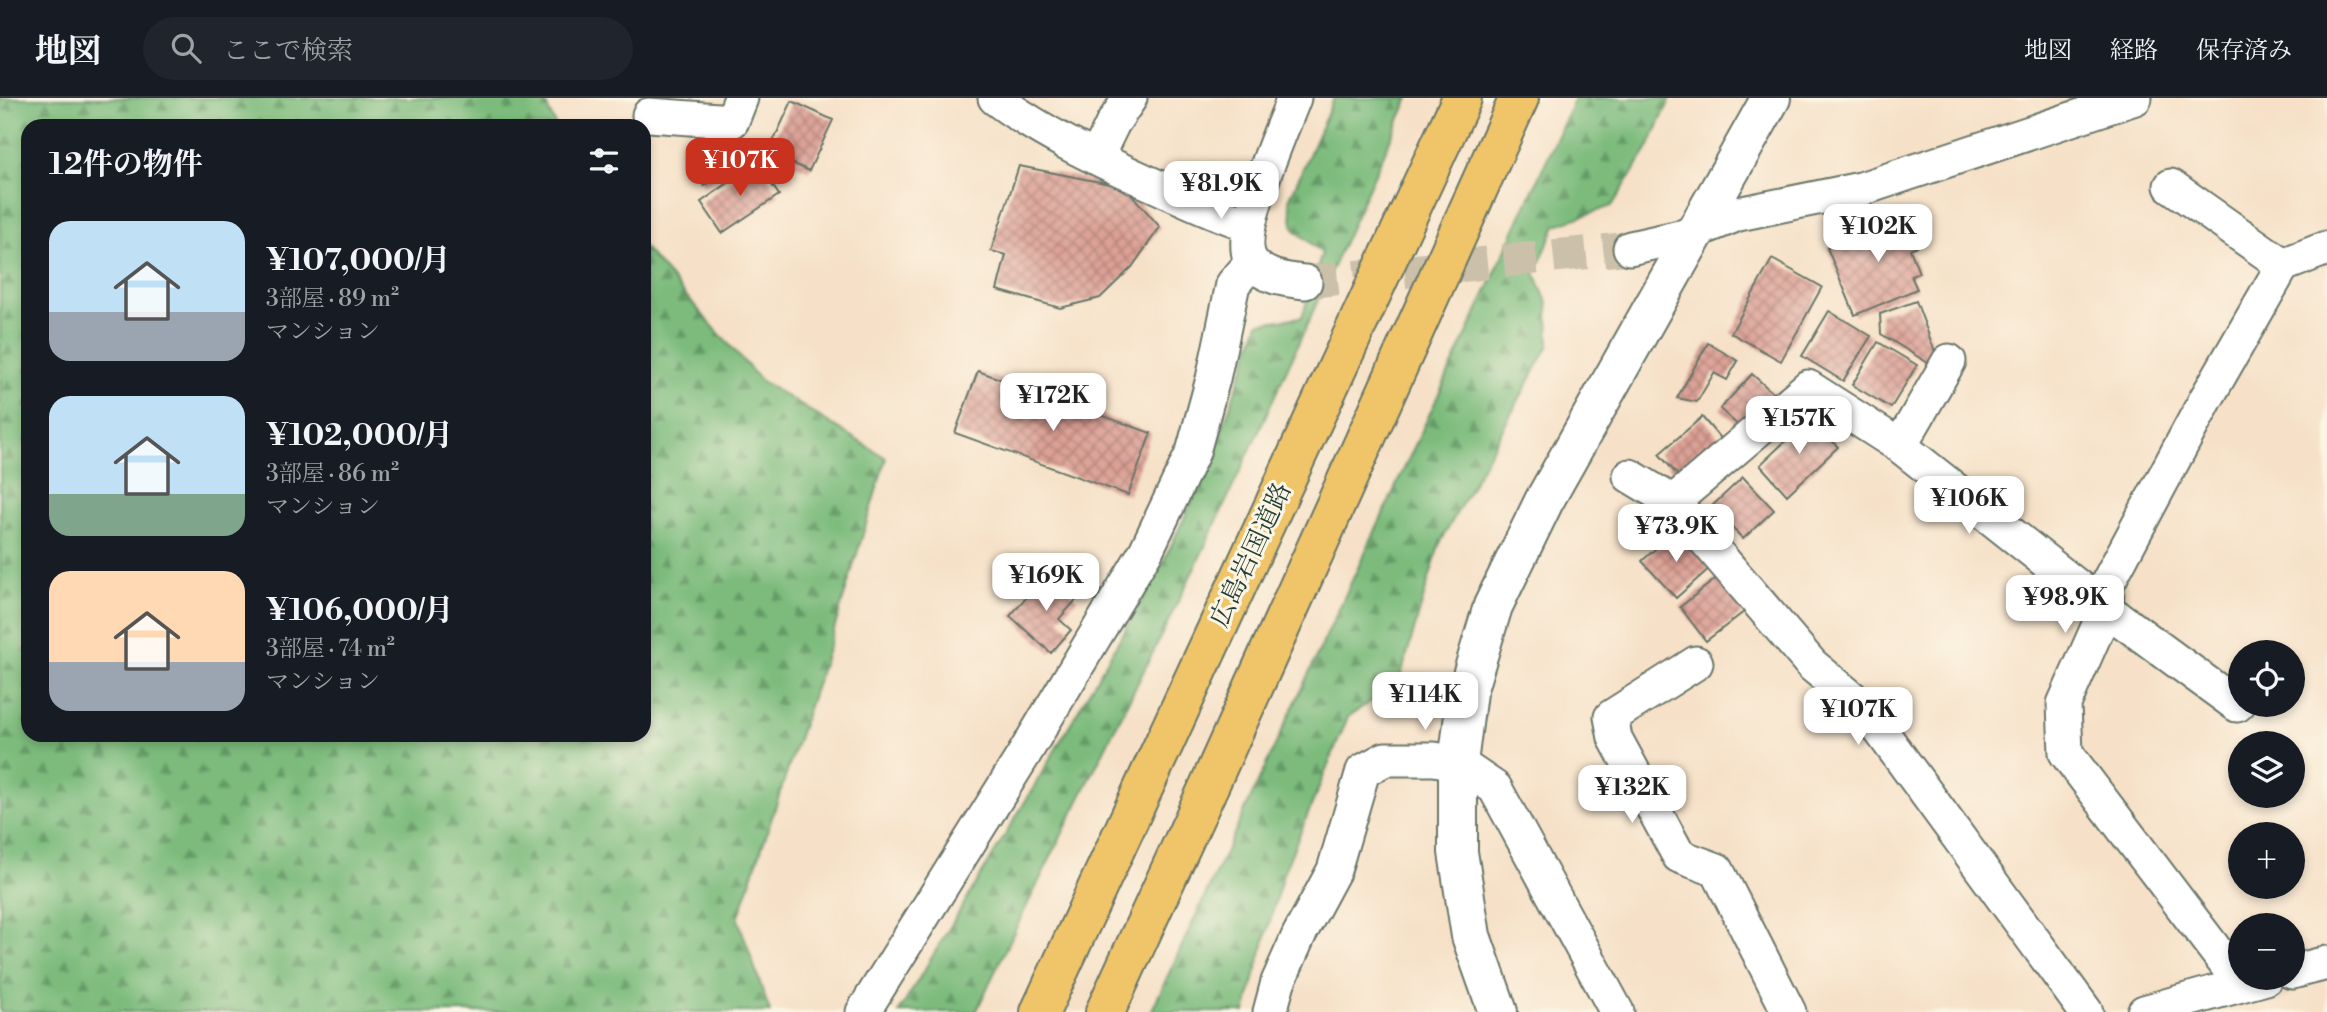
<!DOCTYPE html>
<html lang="ja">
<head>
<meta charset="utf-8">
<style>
  body { margin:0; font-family:"Libre Bodoni","Noto Serif JP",serif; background:#20242c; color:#f1f3f6; height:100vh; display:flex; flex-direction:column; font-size:26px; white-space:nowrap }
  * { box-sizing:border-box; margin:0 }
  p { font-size:23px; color:#9ea1a6 }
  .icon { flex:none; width:38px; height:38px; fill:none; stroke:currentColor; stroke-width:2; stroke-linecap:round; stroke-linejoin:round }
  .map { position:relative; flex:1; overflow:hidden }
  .drawer { position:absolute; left:21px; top:21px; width:630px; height:623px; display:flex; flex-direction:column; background:#171b24; border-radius:21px; box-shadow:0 4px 10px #0003 }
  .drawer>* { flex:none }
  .buttons { position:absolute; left:2228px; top:542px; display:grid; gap:14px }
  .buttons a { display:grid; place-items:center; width:77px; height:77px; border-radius:50%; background:#171b24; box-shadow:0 4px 10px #0003; font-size:35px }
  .price { position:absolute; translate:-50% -60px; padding:0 16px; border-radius:14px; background:#fff; color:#222; font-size:23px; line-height:46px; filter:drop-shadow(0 2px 4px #0008) }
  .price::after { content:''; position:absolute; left:50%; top:42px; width:21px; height:16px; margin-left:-10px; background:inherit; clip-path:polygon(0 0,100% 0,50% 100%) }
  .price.current { background:#c8321e; color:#fff }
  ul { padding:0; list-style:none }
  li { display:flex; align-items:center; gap:21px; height:175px; padding:0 28px }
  li span { display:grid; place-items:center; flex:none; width:196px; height:140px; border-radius:21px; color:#555 }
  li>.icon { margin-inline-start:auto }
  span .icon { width:84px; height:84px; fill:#fffc; stroke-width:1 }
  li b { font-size:30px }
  h2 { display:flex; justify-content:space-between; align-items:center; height:84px; padding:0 28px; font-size:30px }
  header { display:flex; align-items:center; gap:42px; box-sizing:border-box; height:98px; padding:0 35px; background:#171b24; border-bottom:2px solid #363941 }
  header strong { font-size:33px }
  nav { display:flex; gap:38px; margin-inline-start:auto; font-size:24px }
  .search { width:490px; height:63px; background:#20242c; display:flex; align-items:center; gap:18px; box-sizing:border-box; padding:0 24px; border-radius:38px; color:#9ea1a6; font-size:26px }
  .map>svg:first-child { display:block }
</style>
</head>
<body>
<header>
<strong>地図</strong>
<div class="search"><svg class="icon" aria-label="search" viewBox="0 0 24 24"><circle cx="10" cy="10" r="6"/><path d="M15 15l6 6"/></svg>ここで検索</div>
<nav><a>地図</a><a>経路</a><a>保存済み</a></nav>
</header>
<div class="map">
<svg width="2327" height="914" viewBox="0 0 2327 914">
  <defs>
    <pattern id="forest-firs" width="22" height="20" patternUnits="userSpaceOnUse" patternTransform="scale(1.75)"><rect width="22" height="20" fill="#7bbb7b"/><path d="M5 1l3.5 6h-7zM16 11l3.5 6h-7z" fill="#649966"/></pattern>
    <pattern id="building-cross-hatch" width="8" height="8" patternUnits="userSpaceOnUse" patternTransform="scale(1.75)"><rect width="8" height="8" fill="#dda196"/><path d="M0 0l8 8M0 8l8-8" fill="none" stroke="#b3847b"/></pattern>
  </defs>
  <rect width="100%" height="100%" fill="#fcf5e5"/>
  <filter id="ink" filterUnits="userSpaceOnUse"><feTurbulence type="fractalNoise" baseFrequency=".0143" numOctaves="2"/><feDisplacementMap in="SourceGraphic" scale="14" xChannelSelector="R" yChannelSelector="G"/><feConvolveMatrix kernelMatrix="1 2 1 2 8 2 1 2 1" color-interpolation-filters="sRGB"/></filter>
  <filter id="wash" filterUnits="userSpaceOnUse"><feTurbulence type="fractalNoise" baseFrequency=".00686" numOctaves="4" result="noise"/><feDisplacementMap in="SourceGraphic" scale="28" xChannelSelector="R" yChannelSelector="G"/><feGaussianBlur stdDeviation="1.57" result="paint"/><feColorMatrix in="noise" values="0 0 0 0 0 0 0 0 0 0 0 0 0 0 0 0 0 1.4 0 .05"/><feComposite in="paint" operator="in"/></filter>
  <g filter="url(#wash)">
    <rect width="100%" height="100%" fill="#f6e1c8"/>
    <path fill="url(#forest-firs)" stroke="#4d7c58" stroke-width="2" d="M0,0h543l13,28h-528v609h616v-487l116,132 126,78 -57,188 -91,273 32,93h-770z
      M1334,0h75c-68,149 -133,300 -204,448 -75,156 -156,309 -229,466h-77l129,-215 131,-226 51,-107 49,-141 43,-6 20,-64 -28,-24 -5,-29z
      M1575,0h96l-23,50 -36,58 -56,19 -21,48 13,32 1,40 -110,200 -40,137 -51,35 -65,157 -38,138h-94l321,-689z"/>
    <g id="blocks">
      <path fill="url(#building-cross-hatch)" d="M792,3l41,19 -24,51 -41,-19z
        M715,45l16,24 -27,19 -16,-25z
        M757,65l22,32 -57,38 -21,-31z
        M1019,68l106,21 35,40 -28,40 -32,31 -40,10 -63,-18 9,-35 -15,-4z
        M1909,116l13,30 -12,5 9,24 -8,3 6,13 -62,26 -28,-67z
        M1772,161l50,28 -41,74 -50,-28z
        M1916,203l19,51 -7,11 -47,-29 -1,-20z
        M1829,213l42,25 -28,45 -41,-25z
        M1878,244l39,23 -26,43 -39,-23z
        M1708,245l30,18 -11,19 -13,-7 -17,29 -20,-4z
        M978,273l173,62 -23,62 -173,-62z
        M1752,276l21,19 -32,35 -21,-19z
        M1702,319l22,26 -43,36 -22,-25z
        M1810,320l28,29 -51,48 -27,-30z
        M1743,379l31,33 -31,29 -31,-33z
        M1676,432l35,37 -35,31 -34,-37z
        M1048,475l29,26 -18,20 12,11 -20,23 -41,-37z
        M1718,479l27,34 -39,30 -26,-34z"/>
    </g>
  </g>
  <g filter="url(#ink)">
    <use href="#blocks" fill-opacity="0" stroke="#6a7668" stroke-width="2"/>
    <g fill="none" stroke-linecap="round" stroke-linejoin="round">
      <path stroke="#cbc0aa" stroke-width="33" stroke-dasharray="33 17" stroke-linecap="butt" d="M1305,184l325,-34"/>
      <g stroke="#6a7668" stroke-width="37">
        <path id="minor" d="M995,0c45,34 98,59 150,83 34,15 67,32 103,43
          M1294,0c-11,30 -61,138 -42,164 12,16 35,18 53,20
          M649,17l83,6 9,-23
          M1096,60l17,-35 17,-25
          M2171,88l112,79 44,-17
          M1630,150l54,-12 54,-22 123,-25 274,-91
          M1900,348l49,-85
          M1630,378l43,26 139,163 52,43 222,304
          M1673,404l135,-115 92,59 206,163 131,96 3,-3
          M1696,565l-85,54 4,21 64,118 38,14 72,142
          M2292,874l35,-9
          M2241,886l-175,-231 -2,-49 42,-95 1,-25 99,-185 77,-134
          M863,914l160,-256 123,-205 47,-99 20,-73 20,-95 19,-22
          M1270,914l8,-30 21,-47 35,-65 29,-99 22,-12h49l24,4 37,25 122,224
          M2144,914l122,-34"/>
      </g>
      <g stroke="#6a7668" stroke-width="42">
        <path id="tertiary" d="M1498,914l-27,-76 -13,-84v-89l9,-71 26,-86 51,-105 227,-403"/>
      </g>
      <g stroke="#6a7668" stroke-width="42">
        <path id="motorway" d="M1040,914l422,-914
          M1105,914l104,-226 310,-688"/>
      </g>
      <use href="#minor" stroke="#fff" stroke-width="33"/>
      <use href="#tertiary" stroke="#fff" stroke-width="38"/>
      <use href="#motorway" stroke="#f0c469" stroke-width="38"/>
    </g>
  </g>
  <g text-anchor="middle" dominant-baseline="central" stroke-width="6" stroke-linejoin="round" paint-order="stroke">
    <g font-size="26" fill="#1f3d34" stroke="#fcf5e5">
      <text transform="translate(1251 457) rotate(-65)">広島岩国道路</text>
    </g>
  </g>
</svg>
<div class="buttons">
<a><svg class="icon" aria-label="locate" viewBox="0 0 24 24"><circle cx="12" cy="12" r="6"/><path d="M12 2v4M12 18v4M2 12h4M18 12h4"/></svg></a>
<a><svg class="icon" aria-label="layers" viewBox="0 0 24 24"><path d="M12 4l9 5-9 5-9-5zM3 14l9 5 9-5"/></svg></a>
<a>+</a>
<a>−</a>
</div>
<b class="price current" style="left:740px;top:100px">¥107K</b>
<b class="price" style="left:1221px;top:123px">¥81.9K</b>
<b class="price" style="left:1878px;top:166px">¥102K</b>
<b class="price" style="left:1053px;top:335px">¥172K</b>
<b class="price" style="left:1799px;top:358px">¥157K</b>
<b class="price" style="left:1969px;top:438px">¥106K</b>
<b class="price" style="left:1676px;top:466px">¥73.9K</b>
<b class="price" style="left:1046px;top:515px">¥169K</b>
<b class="price" style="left:2065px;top:537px">¥98.9K</b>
<b class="price" style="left:1425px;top:634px">¥114K</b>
<b class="price" style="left:1858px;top:649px">¥107K</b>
<b class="price" style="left:1632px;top:727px">¥132K</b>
<section class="drawer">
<h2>12件の物件<svg class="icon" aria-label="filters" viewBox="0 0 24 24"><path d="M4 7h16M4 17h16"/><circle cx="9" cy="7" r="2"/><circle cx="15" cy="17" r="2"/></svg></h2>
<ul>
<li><span style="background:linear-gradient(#bfe0f5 65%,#9aa5b1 0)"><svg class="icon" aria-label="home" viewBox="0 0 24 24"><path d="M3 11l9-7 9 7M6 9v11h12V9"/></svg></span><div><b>¥107,000/月</b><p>3部屋 · 89 m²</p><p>マンション</p></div></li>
<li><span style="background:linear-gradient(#bfe0f5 70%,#7fa58c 0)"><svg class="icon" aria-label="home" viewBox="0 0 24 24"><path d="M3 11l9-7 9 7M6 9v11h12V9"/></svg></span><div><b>¥102,000/月</b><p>3部屋 · 86 m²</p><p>マンション</p></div></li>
<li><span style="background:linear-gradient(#ffd9b3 65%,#9aa5b1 0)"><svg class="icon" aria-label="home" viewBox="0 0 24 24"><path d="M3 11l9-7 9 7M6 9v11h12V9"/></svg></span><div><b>¥106,000/月</b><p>3部屋 · 74 m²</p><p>マンション</p></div></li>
</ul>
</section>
</div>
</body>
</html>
